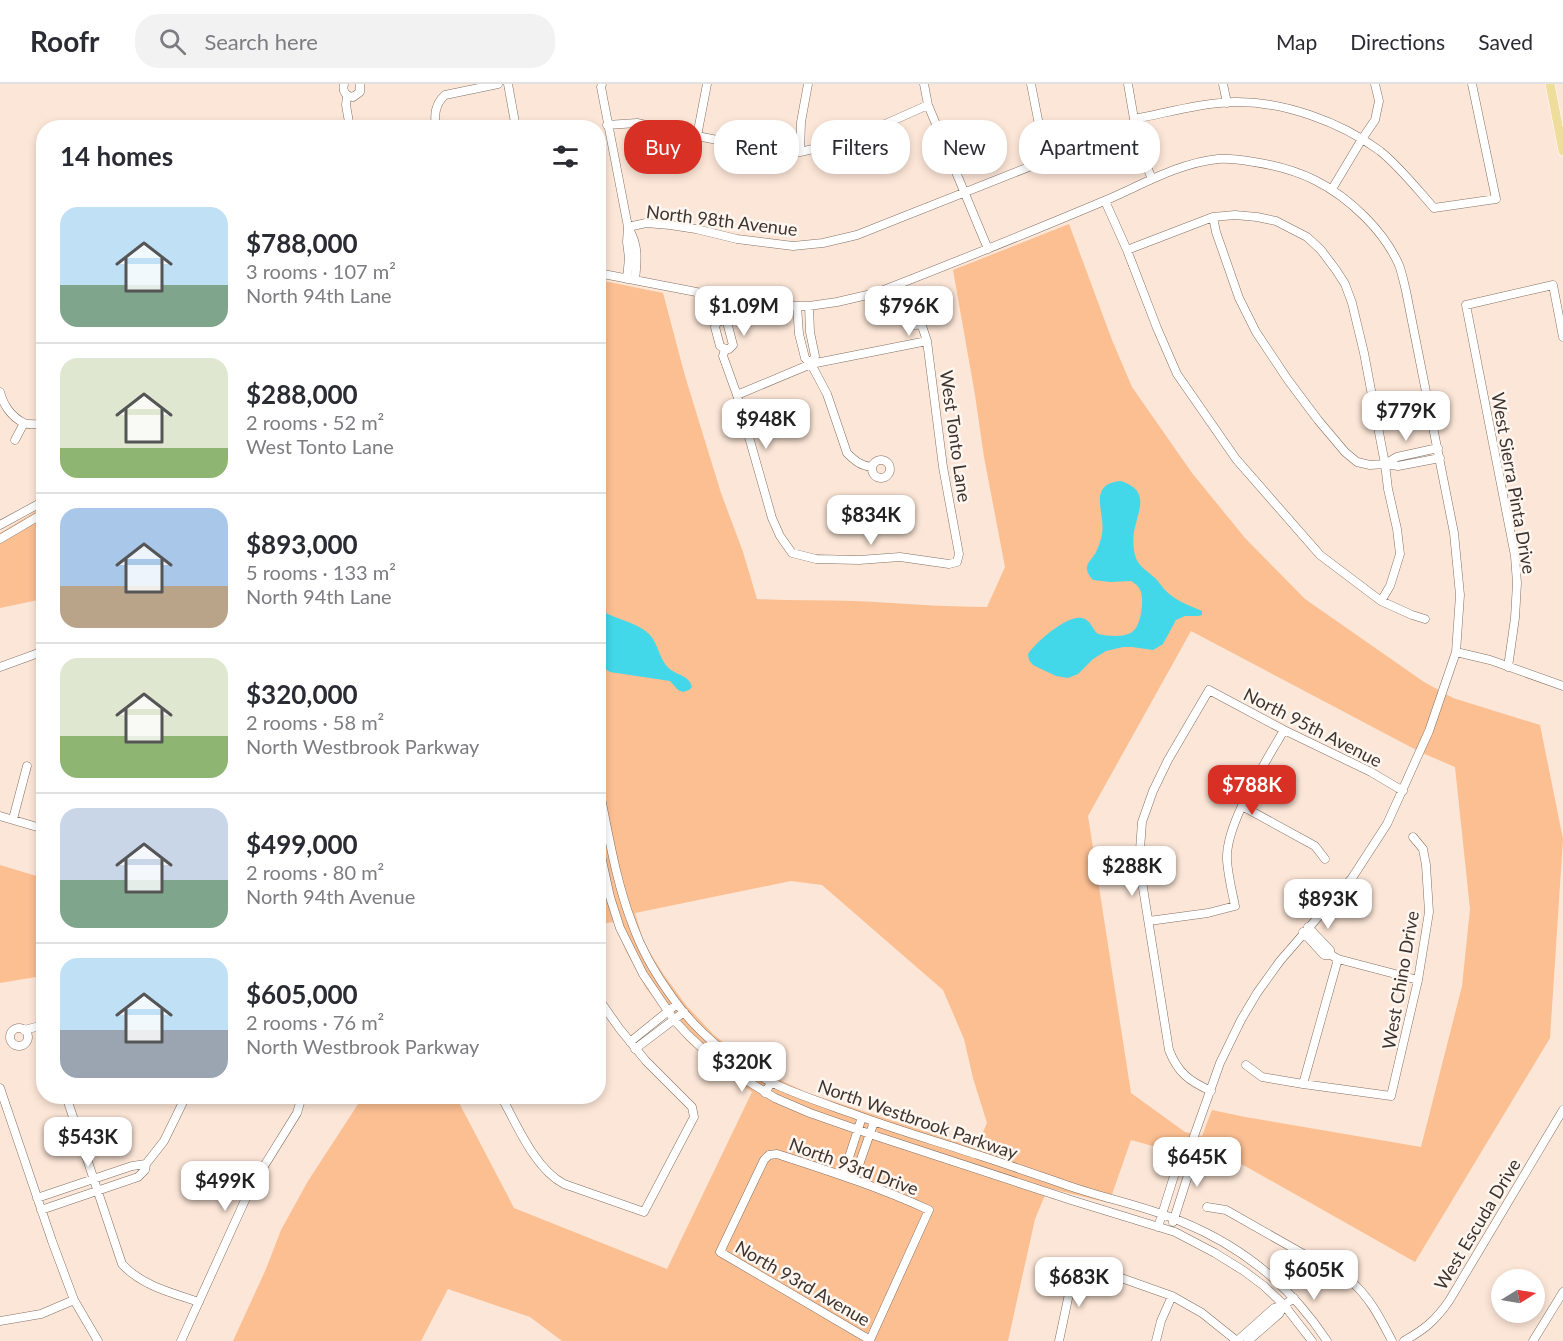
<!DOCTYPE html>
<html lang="en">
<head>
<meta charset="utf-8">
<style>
  body { margin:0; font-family:Lato,sans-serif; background:#f2f2f3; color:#2b2b33; height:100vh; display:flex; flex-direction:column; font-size:22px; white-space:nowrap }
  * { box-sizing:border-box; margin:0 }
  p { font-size:20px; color:#7c7c81 }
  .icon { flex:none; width:33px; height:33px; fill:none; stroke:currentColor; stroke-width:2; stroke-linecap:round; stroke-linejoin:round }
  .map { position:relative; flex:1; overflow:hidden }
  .drawer { position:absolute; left:36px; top:36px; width:570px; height:984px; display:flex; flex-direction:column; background:#fff; border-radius:24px; box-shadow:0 3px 9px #0003 }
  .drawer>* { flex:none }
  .top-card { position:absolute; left:624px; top:36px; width:570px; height:54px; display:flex; gap:12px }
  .needle { width:39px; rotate:79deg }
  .fabs { position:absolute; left:1491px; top:1185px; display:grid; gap:12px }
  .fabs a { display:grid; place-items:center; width:54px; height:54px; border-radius:50%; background:#fff; box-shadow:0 3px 9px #0003; font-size:30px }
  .price { position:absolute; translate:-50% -51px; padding:0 14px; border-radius:12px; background:#fff; color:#222; font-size:20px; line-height:39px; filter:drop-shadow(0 2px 3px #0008) }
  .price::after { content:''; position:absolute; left:50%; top:36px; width:18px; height:14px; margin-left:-9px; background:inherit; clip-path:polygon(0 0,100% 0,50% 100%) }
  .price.selected { background:#d93025; color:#fff }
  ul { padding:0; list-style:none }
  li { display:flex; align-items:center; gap:18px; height:150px; padding:0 24px }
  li+li { border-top:2px solid #e1e1e2 }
  li span { display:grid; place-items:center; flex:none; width:168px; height:120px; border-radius:18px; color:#555 }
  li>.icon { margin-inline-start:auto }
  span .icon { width:72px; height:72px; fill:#fffc; stroke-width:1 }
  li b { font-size:26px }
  h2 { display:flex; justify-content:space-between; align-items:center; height:72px; padding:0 24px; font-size:26px }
  .tag { padding:0 21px; border-radius:24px; background:#fff; box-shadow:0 3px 9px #0003; font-size:21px; line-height:54px }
  .tag.selected { background:#d93025; color:#fff }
  header { display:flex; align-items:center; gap:36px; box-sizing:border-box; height:84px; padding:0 30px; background:#fff; border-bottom:2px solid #e1e1e2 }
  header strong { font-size:28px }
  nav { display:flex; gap:33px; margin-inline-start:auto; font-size:21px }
  .search { width:420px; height:54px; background:#f2f2f3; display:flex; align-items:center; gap:15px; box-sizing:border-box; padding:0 21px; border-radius:24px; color:#7c7c81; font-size:22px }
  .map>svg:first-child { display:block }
</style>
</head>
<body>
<header>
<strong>Roofr</strong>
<div class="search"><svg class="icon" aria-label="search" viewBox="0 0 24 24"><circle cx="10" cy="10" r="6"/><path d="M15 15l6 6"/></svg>Search here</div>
<nav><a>Map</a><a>Directions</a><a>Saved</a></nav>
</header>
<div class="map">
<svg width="1563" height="1257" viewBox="0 0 1563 1257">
  <rect width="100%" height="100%" fill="#fce6d7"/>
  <path fill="#fbbf92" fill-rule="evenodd" d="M1069,140l43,116 20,47 60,86 53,65 60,61 119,83 29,16 87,27 23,114 -13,199 -135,224 -170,-96 -58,-24 -6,12 -50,-14 -22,63 -61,-15 -13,31 -27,122h-446l-32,-24 -82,-28 -27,52h-188l33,-72 15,-39 27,-49 54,-83 -1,-1h95l58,111 153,61 85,-177 -39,-28 -26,-23 -41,-53 -21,-39 -11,-27 -15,2v-644l64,13 22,83 36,117 22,59 14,47c32,2 65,1 97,2 44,2 89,6 133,6l18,-40 -21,-110 -9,-62 -22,-125zM1191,547l229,121 35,15 15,142 -8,77 -41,161 -176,-30 -33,-7 -10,26 -17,-4 -54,-39 -43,-277zM791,797l31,4 121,105 21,49 9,39 14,45 -11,25 -168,-55 -30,-14 -34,-20 -31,-25 -27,-29 -22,-30 -20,-32 -9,-30z
    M43,423v92l-43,9v-75z
    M0,781l43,13v101l-7,-2 -36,6z"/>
  <path fill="#42d8e9" d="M1121,397c30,10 17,29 13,51 -1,7 -1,16 1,23 3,12 13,16 21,24 4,4 6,8 9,11 9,10 25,16 37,21v4l-4,1h-13l-9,4 -13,24 -10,6 -21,-3h-9l-17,4 -13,8 -15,15 -10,4 -12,-2 -23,-11 -4,-5 -1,-6c8,-12 39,-39 54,-36 9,2 10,11 16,16 10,2 25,4 34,-2 9,-5 12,-31 9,-40 -2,-6 -5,-8 -10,-11l-21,1 -17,-2c-12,-14 -4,-16 3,-28 3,-6 5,-12 6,-18 4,-21 -16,-50 19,-53z
    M598,525c16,10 37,12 51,25 10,10 10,27 22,36 9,6 18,6 21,17l-3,3 -6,2 -5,-2 -8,-9 -60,-9 -11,-7z"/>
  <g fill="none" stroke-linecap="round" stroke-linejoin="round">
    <g stroke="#827063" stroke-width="9">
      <path id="minor" d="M344,0c-2,8 2,12 9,13l7,-5v-8
        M508,0l8,44
        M602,0l-1,3 27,140 -1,15 2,16 -2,21
        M924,0l4,21 60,144
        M1128,0l6,35 8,36 10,24
        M1223,0l4,19
        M347,12l-1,9 4,23
        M1134,35c32,-6 66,-16 100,-17 49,-1 107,20 146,49 20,16 37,38 54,57l62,-9 -24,-115
        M607,41l30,-2 60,13 71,14 32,2 30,-7 44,-16 54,-24
        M436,44c-2,-13 -1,-24 9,-33l53,-11
        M697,52l10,-52
        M800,68l1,-30 7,-38
        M1332,105l30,-50 13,-19 4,-19 -4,-17
        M1105,117l22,49 30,78 20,46 59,85 84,96 61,46 31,14 13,4
        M1213,133l3,15 23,66 17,34 32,48 30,40 27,32 12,10 13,3 15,-1 13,2 42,-8
        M628,143l18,-4 24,2 26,4 41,10 56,7 30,-3 34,-8 192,-76 -8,-24 -10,-51
        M629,145c10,18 8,31 6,51
        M1127,166l86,-33 22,-2 22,2 19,4 31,16 14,13 15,20 9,14 7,19 12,50 21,111 3,25 9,40 3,25 -10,32 -9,15
        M598,189l150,29 36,4h25l28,-4 39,-9c77,-30 152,-60 228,-92 36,-15 74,-38 114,-42 12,-1 24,1 36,3 46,7 79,23 111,55 14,14 26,30 34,48 3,8 5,18 7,26l48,242 6,62 -4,57 -27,79 -42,93 -35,54 -72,83 -23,32 -16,27 -21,43 -27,76 -14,21 -21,67
        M797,222l2,28 6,24 6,6 16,30 20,59c8,8 14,13 25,14
        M809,222l1,26 5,24 -4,8
        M906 232a9 9 0 1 1 18 0a9 9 0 1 1-18 0Z
        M725,265l-5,-3 -5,-19 2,-5 7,-2 3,2 6,23 -4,4h-4l-2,7 14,39 35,123 8,18 12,17 24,6 43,1 41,-3 49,7 8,-2 2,-8 -16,-87 -16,-126 -6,-18
        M0,308c3,12 11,25 24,31 5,2 13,1 20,1
        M737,311l74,-31 116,-23
        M15,356l9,-17
        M872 385a9 9 0 1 1 18 0a9 9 0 1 1-18 0Z
        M1385,380l12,-7 41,-9
        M0,441l44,-24
        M0,455l44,-26
        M1456,568l34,8 73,26
        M0,583l44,-16
        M1508,583l7,-49 2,-35 -2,-27 -49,-251 87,-20 10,52
        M598,700c10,46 17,95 34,139 9,26 24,52 40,74 25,36 66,69 105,88 24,11 49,19 74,28 42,16 85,28 127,42 31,10 62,21 94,32 35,12 73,19 108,34 62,25 111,65 147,120
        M1242,722l73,40 10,13
        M0,732l44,13
        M13,735l14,-53
        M598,758l12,55 10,31 23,46 31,46 15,16 17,16 27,20 42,26 35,15 60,21 201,66 104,32 40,21 29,18 20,15 20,19 28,36
        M1149,837l59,-8 27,-7c-3,-15 -7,-30 -8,-46 -2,-36 39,-98 57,-130
        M1308,843l22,23 1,5 7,4 80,21
        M1303,848l21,23h7
        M10 953a9 9 0 1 1 18 0a9 9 0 1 1-18 0Z
        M24,946l12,-3 8,1
        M630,958l47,-38
        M635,965l49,-37
        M1246,981l16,12 41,7 88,12 27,-116 11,-68 -3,-47 -3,-16 -10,-12
        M1303,1000l35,-125
        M0,1004l52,153 22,59 24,41
        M1211,1007c-22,-10 -33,-18 -42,-41l-30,-187 3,-41 11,-31 15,-31 41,-70 75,40 87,42 32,19
        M765,1009l13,-22
        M66,1012l56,168c20,22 50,29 77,38
        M501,1012c16,29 34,73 63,88l80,28 50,-95 -2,-10 -46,-46 -27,-33 -21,-30
        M777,1070c52,17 102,33 152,56l-59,130 -150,-88 44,-92 5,-5z
        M843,1092l19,-59
        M854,1095l20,-57
        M37,1114l95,-32 14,-2
        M1207,1123l19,3 125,71c20,18 29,37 41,60
        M41,1126l97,-33 7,-7 1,-6 18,-23 22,-45
        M1173,1138l18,-56 2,-25
        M0,1237l41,-7 33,-14
        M181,1257l70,-154 46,-74 5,-17
        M1059,1257l14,-66 6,-9 17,3 76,27 30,17 35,28 37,-33 10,-3 10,-7
        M1156,1257l5,-20 11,-25
        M1248,1257l31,-27 5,-9
        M1404,1257c21,-12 31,-20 45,-40l114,-191
        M1533,1257l30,-49"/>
    </g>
    <g stroke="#fff" stroke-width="10">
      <path id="major" d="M1550,0l13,67"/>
    </g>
    <use href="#minor" stroke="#fff" stroke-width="8"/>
    <use href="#major" stroke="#eedd9b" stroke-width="9"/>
  </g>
  <g text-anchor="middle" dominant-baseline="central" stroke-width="5" stroke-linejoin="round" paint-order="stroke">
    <g font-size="18" fill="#3c342e" stroke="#fff6f0">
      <text transform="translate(722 136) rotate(7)">North 98th Avenue</text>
      <text transform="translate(956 352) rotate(82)">West Tonto Lane</text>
      <text transform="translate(1514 399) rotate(80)">West Sierra Pinta Drive</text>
      <text transform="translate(1313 643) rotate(27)">North 95th Avenue</text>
      <text transform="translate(1400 896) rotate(-80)">West Chino Drive</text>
      <text transform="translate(918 1035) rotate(19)">North Westbrook Parkway</text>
      <text transform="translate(854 1082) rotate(20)">North 93rd Drive</text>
      <text transform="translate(1477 1140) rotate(-59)">West Escuda Drive</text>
      <text transform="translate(803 1199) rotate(30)">North 93rd Avenue</text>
    </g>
  </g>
</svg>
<div class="fabs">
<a><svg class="needle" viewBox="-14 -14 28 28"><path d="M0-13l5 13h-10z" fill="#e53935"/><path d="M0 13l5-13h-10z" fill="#7c7c81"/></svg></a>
</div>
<b class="price" style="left:744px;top:253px">$1.09M</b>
<b class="price" style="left:909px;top:253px">$796K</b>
<b class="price" style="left:1406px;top:358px">$779K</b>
<b class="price" style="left:766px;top:366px">$948K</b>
<b class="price" style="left:871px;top:462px">$834K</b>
<b class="price selected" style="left:1252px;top:732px">$788K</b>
<b class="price" style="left:1132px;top:813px">$288K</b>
<b class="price" style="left:1328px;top:846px">$893K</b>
<b class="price" style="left:742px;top:1009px">$320K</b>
<b class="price" style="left:88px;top:1084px">$543K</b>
<b class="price" style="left:1197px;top:1104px">$645K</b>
<b class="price" style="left:225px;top:1128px">$499K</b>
<b class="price" style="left:1314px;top:1217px">$605K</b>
<b class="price" style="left:1079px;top:1224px">$683K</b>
<div class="top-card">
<a class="tag selected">Buy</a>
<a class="tag">Rent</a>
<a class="tag">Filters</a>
<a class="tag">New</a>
<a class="tag">Apartment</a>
</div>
<section class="drawer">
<h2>14 homes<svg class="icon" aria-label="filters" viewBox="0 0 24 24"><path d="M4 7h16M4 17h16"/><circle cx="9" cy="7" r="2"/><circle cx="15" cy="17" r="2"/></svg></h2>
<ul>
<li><span style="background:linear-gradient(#bfe0f5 65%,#7fa58c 0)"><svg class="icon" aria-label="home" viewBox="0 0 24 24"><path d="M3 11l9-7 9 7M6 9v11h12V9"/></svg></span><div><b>$788,000</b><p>3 rooms · 107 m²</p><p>North 94th Lane</p></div></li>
<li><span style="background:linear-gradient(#dfe7d0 75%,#8fb573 0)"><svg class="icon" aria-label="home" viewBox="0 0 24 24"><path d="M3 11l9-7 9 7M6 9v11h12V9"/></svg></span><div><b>$288,000</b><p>2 rooms · 52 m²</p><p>West Tonto Lane</p></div></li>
<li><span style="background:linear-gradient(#a9c7e8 65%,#b9a48a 0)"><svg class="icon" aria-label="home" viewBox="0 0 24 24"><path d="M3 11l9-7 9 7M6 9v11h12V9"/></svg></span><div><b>$893,000</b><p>5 rooms · 133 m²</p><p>North 94th Lane</p></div></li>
<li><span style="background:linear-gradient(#dfe7d0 65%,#8fb573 0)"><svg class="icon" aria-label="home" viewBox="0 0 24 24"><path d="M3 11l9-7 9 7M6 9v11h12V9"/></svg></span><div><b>$320,000</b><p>2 rooms · 58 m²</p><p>North Westbrook Parkway</p></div></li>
<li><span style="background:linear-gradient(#c9d6e8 60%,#7fa58c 0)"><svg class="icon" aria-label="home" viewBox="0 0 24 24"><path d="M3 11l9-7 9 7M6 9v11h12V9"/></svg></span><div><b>$499,000</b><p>2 rooms · 80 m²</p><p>North 94th Avenue</p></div></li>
<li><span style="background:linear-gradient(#bfe0f5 60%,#9aa5b1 0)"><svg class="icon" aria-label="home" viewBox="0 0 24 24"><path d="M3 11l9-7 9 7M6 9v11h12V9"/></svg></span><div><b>$605,000</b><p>2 rooms · 76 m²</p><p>North Westbrook Parkway</p></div></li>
</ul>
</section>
</div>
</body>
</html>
